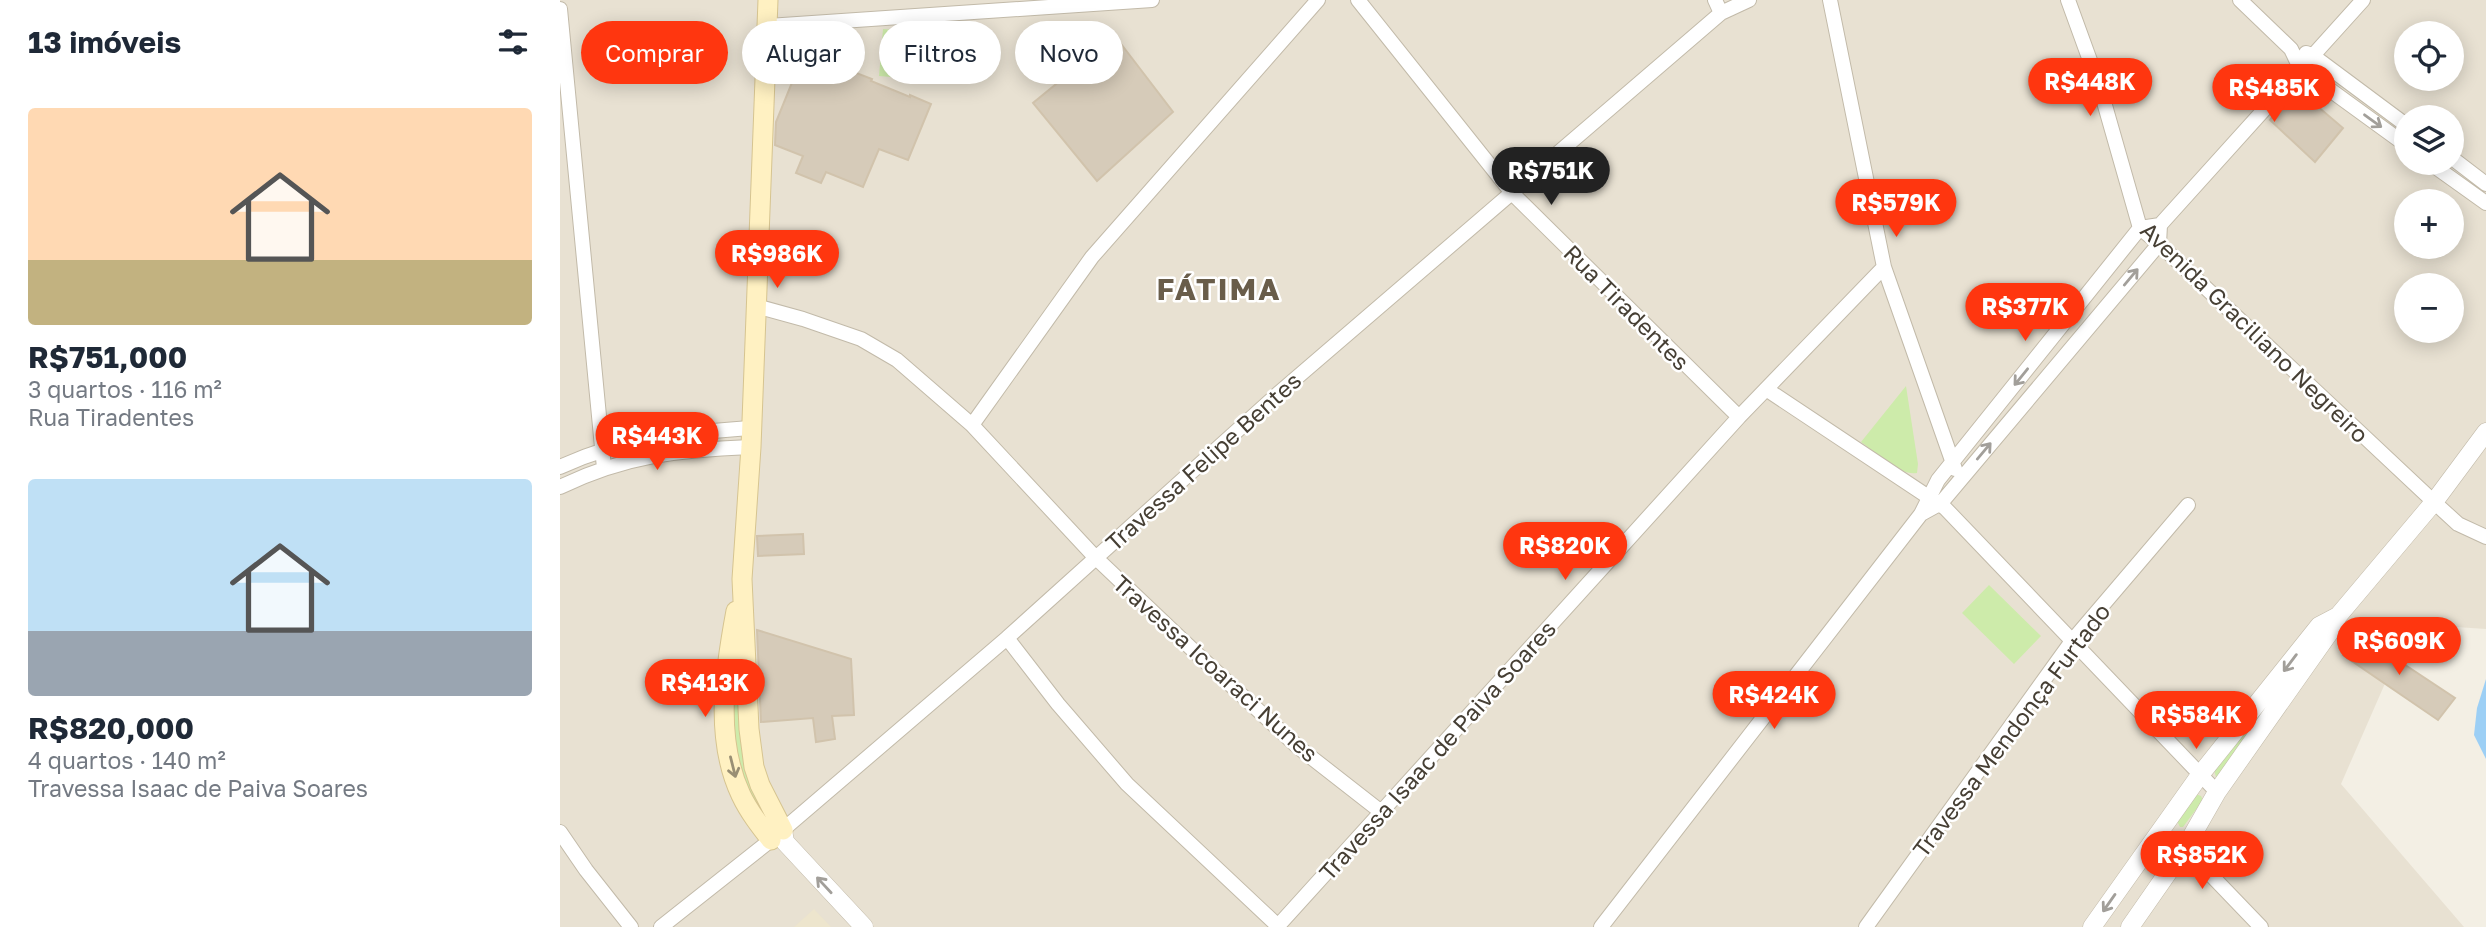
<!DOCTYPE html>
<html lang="pt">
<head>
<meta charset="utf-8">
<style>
  body { margin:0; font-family:"Golos Text",sans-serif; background:#f6f6f7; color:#1f2937; height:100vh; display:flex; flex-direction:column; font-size:26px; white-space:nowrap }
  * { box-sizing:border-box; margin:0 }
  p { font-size:23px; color:#747a83 }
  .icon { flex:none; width:38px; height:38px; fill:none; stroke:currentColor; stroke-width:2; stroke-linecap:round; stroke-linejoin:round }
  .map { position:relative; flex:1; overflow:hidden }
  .sheet { display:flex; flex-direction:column; background:#fff; width:560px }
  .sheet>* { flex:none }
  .banner { position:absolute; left:21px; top:21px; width:665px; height:63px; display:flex; gap:14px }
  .tools { position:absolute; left:1834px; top:21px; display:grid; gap:14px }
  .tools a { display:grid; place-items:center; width:70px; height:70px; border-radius:50%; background:#fff; box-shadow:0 4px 18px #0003; font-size:35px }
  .price { position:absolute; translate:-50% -60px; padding:0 16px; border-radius:24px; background:#ff360f; color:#fff; font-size:23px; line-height:46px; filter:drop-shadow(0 2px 4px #0008) }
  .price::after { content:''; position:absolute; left:50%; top:42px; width:21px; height:16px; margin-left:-10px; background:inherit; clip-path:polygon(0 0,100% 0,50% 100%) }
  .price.selected { background:#222; color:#fff }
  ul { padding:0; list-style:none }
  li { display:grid; align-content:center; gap:14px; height:371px; padding:0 28px }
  li span { display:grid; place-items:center; height:217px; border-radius:7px; color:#555 }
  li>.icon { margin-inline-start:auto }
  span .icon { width:126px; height:126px; fill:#fffc; stroke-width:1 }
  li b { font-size:30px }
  h2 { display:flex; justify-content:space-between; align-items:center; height:84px; padding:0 28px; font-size:30px }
  .chip { padding:0 24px; border-radius:32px; background:#fff; box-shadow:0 4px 18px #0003; font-size:24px; line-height:63px }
  .chip.selected { background:#ff360f; color:#fff }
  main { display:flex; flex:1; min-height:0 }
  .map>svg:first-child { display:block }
</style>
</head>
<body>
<main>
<section class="sheet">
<h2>13 imóveis<svg class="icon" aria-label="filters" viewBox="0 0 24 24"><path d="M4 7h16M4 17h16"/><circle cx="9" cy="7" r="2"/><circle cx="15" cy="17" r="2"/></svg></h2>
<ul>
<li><span style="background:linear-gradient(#ffd9b3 70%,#c2b280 0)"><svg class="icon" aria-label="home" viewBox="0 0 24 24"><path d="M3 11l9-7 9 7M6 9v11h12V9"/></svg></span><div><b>R$751,000</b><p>3 quartos · 116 m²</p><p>Rua Tiradentes</p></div></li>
<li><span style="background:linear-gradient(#bfe0f5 70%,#9aa5b1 0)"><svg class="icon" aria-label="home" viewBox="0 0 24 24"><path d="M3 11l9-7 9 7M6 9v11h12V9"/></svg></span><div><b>R$820,000</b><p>4 quartos · 140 m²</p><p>Travessa Isaac de Paiva Soares</p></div></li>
</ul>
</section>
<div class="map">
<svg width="1926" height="927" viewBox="0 0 1926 927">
  <rect width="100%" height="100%" fill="#f3efe4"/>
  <path fill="#e8e1d2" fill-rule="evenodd" d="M0,0h1926v629l-75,-5 -70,160 123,143h-1904zM1846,33h46v46h-46zM1846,117h46v46h-46zM1846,201h46v46h-46zM1846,285h46v46h-46z"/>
  <path fill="#ede5cd" d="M254,909l17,18h-37z"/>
  <path fill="#cdebaa" d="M323,29l82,7 -3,47 -83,-7z
    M1346,386l12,78 -1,9c-19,3 -41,-21 -56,-31z
    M1429,585l52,51 -27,28 -52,-51z
    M181,628l-3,47 2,54 18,71 -1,2h-3l-16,-39 -10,-59z
    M1741,662l-83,116 -2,-1 -2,-7z
    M1636,794l5,2 2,4 -20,27h-3l-3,-6z"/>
  <path fill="#9ccff5" d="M1926,679v80l-12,-24 3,-27z"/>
  <path fill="#d6cbb9" stroke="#d1c3ac" stroke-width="2" d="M555,36l58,76 -76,69 -64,-78z
    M244,53l68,26 -1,2 39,16v-2l21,9 -23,56 -29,-11 -16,38 -37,-15 -5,11 -25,-10 7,-17 -28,-11 1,-23z
    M1736,88l47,40 -28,34 -45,-42z
    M243,534l1,20 -46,2 -1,-20z
    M197,630l94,29 3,56 -22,1 3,23 -19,3 -3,-24 -52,4z
    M1800,635l95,63 -17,22 -95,-65z"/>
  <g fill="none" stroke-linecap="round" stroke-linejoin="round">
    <g stroke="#c2baa9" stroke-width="16">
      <path id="minor" d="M798,0l154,193 227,224
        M1155,0l6,13
        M1270,0l54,267 71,202
        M1508,0l32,88 40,140 19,16 275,258 24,22 28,13
        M1680,0l51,49 9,19 106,77
        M0,9l44,459
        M208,26l384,-26
        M1746,53l6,2 94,70
        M1892,158l34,26
        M1870,163l56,40
        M196,306l47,13 58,20 36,21 75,65 123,132 100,95 103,95 82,64
        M1206,389l179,119 272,284
        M412,425l120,-168 226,-257
        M0,467c65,-30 122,-34 191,-39
        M0,487c66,-32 119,-37 191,-40
        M1361,514l20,-11 218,-259 1,-19 203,-225
        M447,638l51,66 69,80 151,142
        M0,832l26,38 45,57
        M1597,836l28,12 76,79
        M101,927l110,-87 236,-202 273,-246 441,-379 28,-13
        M717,927l462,-510 145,-150
        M1041,927l320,-413 17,-34 202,-252 20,-3
        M1306,927l206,-286 116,-136"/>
    </g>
    <g stroke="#c2baa9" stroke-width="19">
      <path id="tertiary" d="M223,830l2,12 79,85
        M1532,927l108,-152 119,-149 19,-10
        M1570,927l55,-79 32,-56 112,-159 9,-17 96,-114 52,-70"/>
    </g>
    <g stroke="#d6c490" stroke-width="21">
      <path id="secondary" d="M208,0l-17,447 -9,132 7,150 5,38 6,18 23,45
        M176,611c-11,59 -22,127 5,184 8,17 19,31 30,45"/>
    </g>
    <use href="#minor" stroke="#fff" stroke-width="14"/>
    <use href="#tertiary" stroke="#fff" stroke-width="18"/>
    <use href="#secondary" stroke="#fff1c2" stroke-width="19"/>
  </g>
  <defs><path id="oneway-shaft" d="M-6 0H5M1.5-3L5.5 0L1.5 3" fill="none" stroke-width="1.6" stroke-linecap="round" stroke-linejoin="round" transform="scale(1.75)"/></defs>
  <g stroke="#a29f9a">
    <use href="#oneway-shaft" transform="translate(1813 121) rotate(36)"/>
    <use href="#oneway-shaft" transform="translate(1571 277) rotate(-50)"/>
    <use href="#oneway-shaft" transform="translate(1461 377) rotate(129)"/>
    <use href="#oneway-shaft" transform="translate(1424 451) rotate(-50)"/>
    <use href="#oneway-shaft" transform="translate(1730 663) rotate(127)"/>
    <use href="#oneway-shaft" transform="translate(264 885) rotate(-133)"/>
    <use href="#oneway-shaft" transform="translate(1549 903) rotate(125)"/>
  </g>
  <use stroke="#998f74" href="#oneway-shaft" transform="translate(173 767) rotate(76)"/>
  <g text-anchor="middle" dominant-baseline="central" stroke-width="5" stroke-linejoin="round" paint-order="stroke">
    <g font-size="23" fill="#463f34" stroke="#fff">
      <text transform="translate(1067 307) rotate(45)">Rua Tiradentes</text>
      <text transform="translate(1695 332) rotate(44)">Avenida Graciliano Negreiro</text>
      <text transform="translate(643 461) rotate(-42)">Travessa Felipe Bentes</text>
      <text transform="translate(656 668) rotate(42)">Travessa Icoaraci Nunes</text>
      <text transform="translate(1451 730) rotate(-53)">Travessa Mendonça Furtado</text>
      <text transform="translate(877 750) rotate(-48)">Travessa Isaac de Paiva Soares</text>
    </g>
    <g font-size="30" font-weight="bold" letter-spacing="2" fill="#695d4a" stroke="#fff">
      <text x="659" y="289">FÁTIMA</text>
    </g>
  </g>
</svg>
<div class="tools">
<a><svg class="icon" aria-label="locate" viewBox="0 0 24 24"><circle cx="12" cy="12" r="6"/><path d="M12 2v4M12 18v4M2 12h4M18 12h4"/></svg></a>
<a><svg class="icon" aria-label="layers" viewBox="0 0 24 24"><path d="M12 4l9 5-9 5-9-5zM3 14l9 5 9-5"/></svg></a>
<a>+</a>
<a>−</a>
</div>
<b class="price" style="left:1530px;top:118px">R$448K</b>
<b class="price" style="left:1714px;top:124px">R$485K</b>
<b class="price selected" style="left:991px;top:207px">R$751K</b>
<b class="price" style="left:1336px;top:239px">R$579K</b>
<b class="price" style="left:217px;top:290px">R$986K</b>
<b class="price" style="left:1465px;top:343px">R$377K</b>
<b class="price" style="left:97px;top:472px">R$443K</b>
<b class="price" style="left:1005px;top:582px">R$820K</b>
<b class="price" style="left:1839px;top:677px">R$609K</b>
<b class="price" style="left:145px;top:719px">R$413K</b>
<b class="price" style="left:1214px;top:731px">R$424K</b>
<b class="price" style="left:1636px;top:751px">R$584K</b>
<b class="price" style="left:1642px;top:891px">R$852K</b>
<div class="banner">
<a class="chip selected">Comprar</a>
<a class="chip">Alugar</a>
<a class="chip">Filtros</a>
<a class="chip">Novo</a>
</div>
</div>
</main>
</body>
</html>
